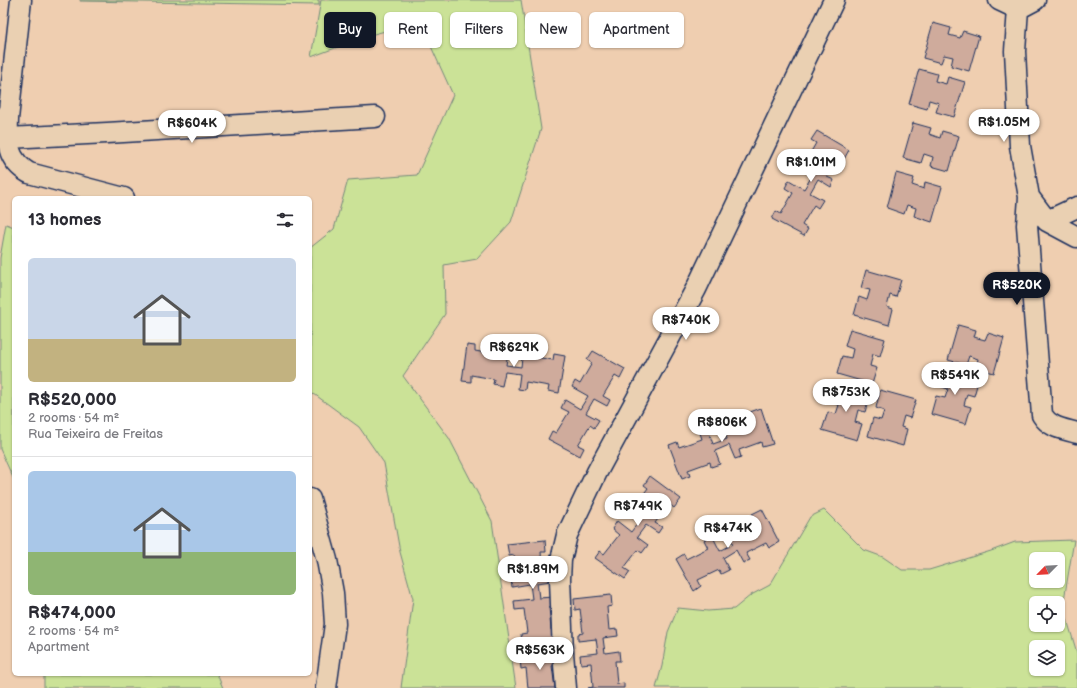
<!DOCTYPE html>
<html lang="en">
<head>
<meta charset="utf-8">
<style>
  body { margin:0; font-family:"Balsamiq Sans",sans-serif; background:#f7f7f7; color:#2b2b33; height:100vh; display:flex; flex-direction:column; font-size:15px; white-space:nowrap }
  * { box-sizing:border-box; margin:0 }
  p { font-size:13px; color:#7c7c81 }
  .icon { flex:none; width:22px; height:22px; fill:none; stroke:currentColor; stroke-width:2; stroke-linecap:round; stroke-linejoin:round }
  .map { position:relative; flex:1; overflow:hidden }
  .details { position:absolute; left:12px; top:196px; width:300px; height:480px; display:flex; flex-direction:column; background:#fff; border-radius:6px; box-shadow:0 1px 3px #0004 }
  .details>* { flex:none }
  .top-card { position:absolute; left:324px; top:12px; width:380px; height:36px; display:flex; gap:8px }
  .needle { width:26px; rotate:246deg }
  .tools { position:absolute; left:1029px; top:552px; display:grid; gap:8px }
  .tools a { display:grid; place-items:center; width:36px; height:36px; border-radius:6px; background:#fff; box-shadow:0 1px 3px #0004; font-size:20px }
  .price { position:absolute; translate:-50% -34px; padding:0 9px; border-radius:14px; background:#fff; color:#222; font-size:13px; line-height:26px; filter:drop-shadow(0 1px 2px #0008) }
  .price::after { content:''; position:absolute; left:50%; top:24px; width:12px; height:9px; margin-left:-6px; background:inherit; clip-path:polygon(0 0,100% 0,50% 100%) }
  .price.active { background:#111827; color:#fff }
  ul { padding:0; list-style:none }
  li { display:grid; align-content:center; gap:8px; height:212px; padding:0 16px }
  li+li { border-top:1px solid #e1e1e2 }
  li span { display:grid; place-items:center; height:124px; border-radius:6px; color:#555 }
  li>.icon { margin-inline-start:auto }
  span .icon { width:72px; height:72px; fill:#fffc; stroke-width:1 }
  li b { font-size:17px }
  h2 { display:flex; justify-content:space-between; align-items:center; height:48px; padding:0 16px; font-size:17px }
  .tag { padding:0 14px; border-radius:6px; background:#fff; box-shadow:0 1px 3px #0004; font-size:14px; line-height:36px }
  .tag.active { background:#111827; color:#fff }
  .map>svg:first-child { display:block }
</style>
</head>
<body>
<div class="map">
<svg width="1077" height="688" viewBox="0 0 1077 688">
  <rect width="100%" height="100%" fill="#efceb0"/>
  <filter id="ink" filterUnits="userSpaceOnUse"><feTurbulence type="fractalNoise" baseFrequency=".025" numOctaves="2"/><feDisplacementMap in="SourceGraphic" scale="8" xChannelSelector="R" yChannelSelector="G"/><feConvolveMatrix kernelMatrix="1 2 1 2 8 2 1 2 1" color-interpolation-filters="sRGB"/></filter>
  <g filter="url(#ink)">
    <path fill="#cbe297" stroke="#73887a" fill-rule="evenodd" d="M80,0h239v5l-239,-4z
      M321,0h200l20,129 -30,93 -34,37 -33,6 1,49 -42,62 46,62 43,83 24,167h-115l12,-89 -13,-47 -16,-89 -25,-36 -49,-36v-143l24,-19 14,-49 69,-5 36,-80 -33,-73 -50,13 -59,22z
      M6,224l8,3v253l-14,-31v-191z
      M824,510l40,40 19,7 19,13h27l62,-19 24,-9 59,-2 -11,66 14,47v35h-421l6,-22 6,-34 10,-24 30,3 26,-2 17,-14 19,-10 40,-68zM1036,559h22v22h-22zM1036,603h22v22h-22zM1036,647h22v22h-22z
      M44,674h173l6,14h-179z"/>
    <path fill="#cfab9c" stroke="#1b2f5e" d="M933,23l18,5 -2,7 11,3 3,-7 16,5 -10,35 -18,-5 2,-9 -9,-2 -3,8 -18,-5z
      M919,69l18,5 -2,7 11,3 2,-7 17,5 -11,35 -18,-5 3,-9 -10,-3 -2,9 -18,-5z
      M913,123l18,5 -2,6 11,4 2,-7 17,5 -10,35 -18,-5 2,-9 -9,-3 -3,9 -18,-5z
      M817,131l32,19 -5,9 -5,-2 -12,20 7,3 -3,7 -13,-8 -8,14 13,7 -5,8 -4,-3 -12,20 6,4 -4,7 -32,-17 4,-8 5,3 12,-21 -8,-5 4,-8 15,9 8,-13 -16,-9 3,-6 5,3 12,-21 -5,-3z
      M896,173l18,5 -2,7 12,4 1,-7 17,5 -10,35 -18,-6 2,-8 -9,-3 -3,9 -17,-6z
      M866,270l35,10 -5,17 -6,-2 -3,12 6,2 -4,16 -35,-10 5,-18 8,3 3,-10 -9,-2z
      M958,325l18,5 -2,7 11,3 3,-7 16,5 -10,35 -18,-5 2,-9 -9,-3 -3,9 -18,-5z
      M850,329l35,10 -5,17 -7,-2 -3,12 7,2 -5,16 -35,-10 5,-18 9,2 2,-9 -8,-3z
      M467,345l8,1v5l23,4 2,-9 9,1 -3,18 15,2 2,-18 7,1 -1,6 24,4 1,-6 11,2 -6,37 -11,-2 1,-5 -23,-4 -1,8 -7,-1 2,-15 -15,-2 -3,14 -9,-2 1,-5 -23,-4v7l-9,-1z
      M593,351l32,18 -5,10 -5,-3 -12,20 7,4 -3,6 -13,-7 -8,14 13,7 -5,8 -4,-3 -12,20 6,3 -4,8 -32,-17 4,-8 4,2 13,-21 -8,-4 4,-8 15,9 8,-13 -16,-9 3,-6 5,3 12,-21 -5,-3z
      M944,368l35,10 -5,18 -7,-2 -3,11 7,2 -5,17 -35,-10 5,-18 9,2 3,-9 -9,-3z
      M835,385l35,10 -5,17 -7,-2 -3,12 7,2 -5,16 -35,-10 6,-18 8,2 3,-9 -9,-3z
      M880,390l36,10 -6,18 -6,-2 -3,11 6,2 -4,17 -35,-10 5,-18 8,2 3,-9 -8,-3z
      M761,408l12,36 -11,3 -1,-5 -22,8 2,7 -6,2 -6,-14 -14,6 5,13 -9,3 -1,-5 -22,8 2,6 -8,3 -13,-34 8,-3 2,5 23,-8 -3,-9 8,-3 6,17 14,-5 -6,-17 6,-2 2,5 23,-8 -2,-5z
      M650,476l31,23 -7,9 -5,-4 -14,19 7,4 -4,6 -12,-8 -9,12 11,8 -6,8 -4,-3 -14,18 6,4 -5,7 -30,-21 5,-7 4,3 15,-19 -7,-6 5,-8 14,11 9,-12 -15,-10 4,-6 5,3 14,-19 -4,-3z
      M762,509l17,33 -10,6 -3,-5 -20,10 4,7 -7,3 -7,-13 -13,8 6,12 -8,4 -2,-4 -21,10 3,6 -7,5 -18,-32 8,-5 2,5 22,-11 -4,-8 8,-5 8,16 13,-7 -9,-16 6,-3 3,5 21,-11 -2,-5z
      M545,540l1,12h-5l2,24 7,-2 1,7 -14,2 2,15 14,-1 1,9 -5,1 2,23 7,-1 1,9 -37,4 -1,-8 6,-1 -3,-24 -9,1 -1,-9 18,-2 -2,-15 -18,3 -1,-7 6,-1 -3,-24 -5,1 -2,-12z
      M611,595l1,11 -5,1 2,23 8,-1 1,7 -15,2 2,15 14,-2 1,10h-5l2,23 7,-1v5h-36l5,-1 -2,-24 -10,1 -1,-9 18,-2 -2,-14 -18,2v-7l5,-1 -3,-24 -5,1 -1,-11z
      M557,654l1,11 -6,1 3,22h-27l-2,-20 -5,1 -1,-11z"/>
    <g fill="none" stroke-linecap="round" stroke-linejoin="round">
      <g stroke="#1b2f5e" stroke-width="23">
        <path id="minor" d="M21,0l-13,119c-1,24 -1,41 21,54l95,25
          M999,0l19,9
          M1018,9l-3,42 5,95 9,51 18,24 30,16
          M1018,9l17,-9
          M8,138l99,-5 268,-16
          M1029,197l-2,28 15,190c8,13 22,14 35,18
          M1047,221l30,-14
          M310,499l17,61 6,33 2,31 -9,64
          M566,688l-3,-35 -3,-74 1,-19 6,-25 30,-63 99,-183 138,-289"/>
      </g>
      <use href="#minor" stroke="#ead0b2" stroke-width="20"/>
    </g>
  </g>
</svg>
<div class="tools">
<a><svg class="needle" viewBox="-14 -14 28 28"><path d="M0-13l5 13h-10z" fill="#e53935"/><path d="M0 13l5-13h-10z" fill="#7c7c81"/></svg></a>
<a><svg class="icon" aria-label="locate" viewBox="0 0 24 24"><circle cx="12" cy="12" r="6"/><path d="M12 2v4M12 18v4M2 12h4M18 12h4"/></svg></a>
<a><svg class="icon" aria-label="layers" viewBox="0 0 24 24"><path d="M12 4l9 5-9 5-9-5zM3 14l9 5 9-5"/></svg></a>
</div>
<b class="price" style="left:1004px;top:143px">R$1.05M</b>
<b class="price" style="left:192px;top:144px">R$604K</b>
<b class="price" style="left:811px;top:183px">R$1.01M</b>
<b class="price active" style="left:1017px;top:306px">R$520K</b>
<b class="price" style="left:686px;top:341px">R$740K</b>
<b class="price" style="left:514px;top:368px">R$629K</b>
<b class="price" style="left:955px;top:396px">R$549K</b>
<b class="price" style="left:846px;top:413px">R$753K</b>
<b class="price" style="left:722px;top:443px">R$806K</b>
<b class="price" style="left:638px;top:527px">R$749K</b>
<b class="price" style="left:728px;top:549px">R$474K</b>
<b class="price" style="left:533px;top:590px">R$1.89M</b>
<b class="price" style="left:540px;top:671px">R$563K</b>
<div class="top-card">
<a class="tag active">Buy</a>
<a class="tag">Rent</a>
<a class="tag">Filters</a>
<a class="tag">New</a>
<a class="tag">Apartment</a>
</div>
<section class="details">
<h2>13 homes<svg class="icon" aria-label="filters" viewBox="0 0 24 24"><path d="M4 7h16M4 17h16"/><circle cx="9" cy="7" r="2"/><circle cx="15" cy="17" r="2"/></svg></h2>
<ul>
<li><span style="background:linear-gradient(#c9d6e8 65%,#c2b280 0)"><svg class="icon" aria-label="home" viewBox="0 0 24 24"><path d="M3 11l9-7 9 7M6 9v11h12V9"/></svg></span><div><b>R$520,000</b><p>2 rooms · 54 m²</p><p>Rua Teixeira de Freitas</p></div></li>
<li><span style="background:linear-gradient(#a9c7e8 65%,#8fb573 0)"><svg class="icon" aria-label="home" viewBox="0 0 24 24"><path d="M3 11l9-7 9 7M6 9v11h12V9"/></svg></span><div><b>R$474,000</b><p>2 rooms · 54 m²</p><p>Apartment</p></div></li>
</ul>
</section>
</div>
</body>
</html>
